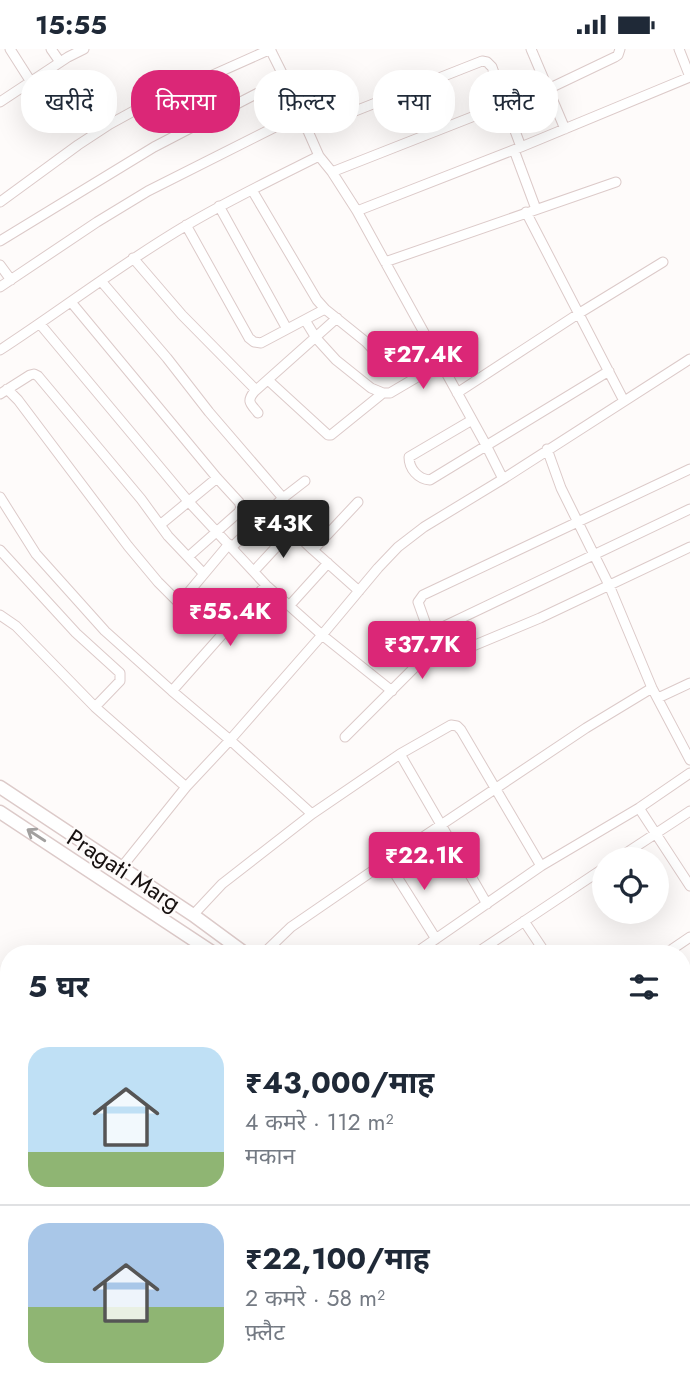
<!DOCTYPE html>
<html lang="hi">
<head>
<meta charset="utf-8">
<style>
  body { margin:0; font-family:Jost,"Noto Sans Devanagari",sans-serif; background:#f2f2f3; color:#1f2937; height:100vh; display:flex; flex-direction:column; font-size:26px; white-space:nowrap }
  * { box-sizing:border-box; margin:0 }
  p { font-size:23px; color:#747a83 }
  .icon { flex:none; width:38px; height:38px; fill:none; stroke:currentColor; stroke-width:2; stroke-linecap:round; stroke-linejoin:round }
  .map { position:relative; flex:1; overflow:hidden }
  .sheet { position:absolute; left:0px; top:896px; width:691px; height:450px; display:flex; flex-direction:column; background:#fff; border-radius:28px 28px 0 0; box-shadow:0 7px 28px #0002 }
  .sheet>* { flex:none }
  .hud { position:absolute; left:21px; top:21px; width:649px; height:63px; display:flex; gap:14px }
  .buttons { position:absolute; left:592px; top:798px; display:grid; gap:14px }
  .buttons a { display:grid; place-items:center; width:77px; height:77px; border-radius:50%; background:#fff; box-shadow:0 7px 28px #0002; font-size:35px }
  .price { position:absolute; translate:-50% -60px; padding:0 16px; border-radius:7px; background:#db2777; color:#fff; font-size:23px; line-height:46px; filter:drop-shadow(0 2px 4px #0008) }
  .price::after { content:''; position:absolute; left:50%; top:42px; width:21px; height:16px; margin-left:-10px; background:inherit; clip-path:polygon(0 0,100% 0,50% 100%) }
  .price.selected { background:#222; color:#fff }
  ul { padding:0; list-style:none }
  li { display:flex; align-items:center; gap:21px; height:175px; padding:0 28px }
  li+li { border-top:2px solid #e0e1e3 }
  li span { display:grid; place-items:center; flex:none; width:196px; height:140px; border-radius:21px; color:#555 }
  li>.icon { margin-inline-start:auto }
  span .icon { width:84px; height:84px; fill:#fffc; stroke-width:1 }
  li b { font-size:30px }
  h2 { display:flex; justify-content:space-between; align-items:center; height:84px; padding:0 28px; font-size:30px }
  .pill { padding:0 24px; border-radius:28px; background:#fff; box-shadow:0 7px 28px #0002; font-size:24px; line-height:63px }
  .pill.selected { background:#db2777; color:#fff }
  .status { display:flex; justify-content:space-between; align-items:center; height:49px; padding:0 35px; background:#fff; direction:ltr }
  .status svg { height:19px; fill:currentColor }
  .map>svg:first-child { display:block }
</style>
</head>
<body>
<div class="status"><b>15:55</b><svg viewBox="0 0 49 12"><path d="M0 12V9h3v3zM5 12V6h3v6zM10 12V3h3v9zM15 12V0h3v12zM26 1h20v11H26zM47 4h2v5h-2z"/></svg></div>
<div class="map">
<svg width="690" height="1345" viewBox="0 0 690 1345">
  <defs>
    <filter id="shadow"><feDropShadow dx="5" dy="5" stdDeviation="2" flood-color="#0004"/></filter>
  </defs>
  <rect width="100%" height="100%" fill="#fefbfa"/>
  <path fill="#fedddb" d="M264,1337h144l5,8h-143z
    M434,1337h53l-11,8h-54z"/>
  <path fill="#cdbbba" filter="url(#shadow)" d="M0,1099l7,9 -6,4 4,5 4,-3v15l-9,6z
    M0,1227l9,12v19l-9,7z
    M9,1278v28l-9,-13v-9z
    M4,1315l5,10 -8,6 8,10 -4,3 1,1h-6v-27z
    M42,1337h42l5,8h-42z
    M119,1337h33l5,7 -2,1h-47z
    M526,1337h42l-11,8h-25z
    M590,1337h43l6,8h-43z"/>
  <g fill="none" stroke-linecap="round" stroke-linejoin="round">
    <g stroke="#dccac9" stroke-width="7">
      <path id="lane" d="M0,1277l9,-6
        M101,1345l12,-8
        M197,1345l12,-8
        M261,1345l11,-8"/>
    </g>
    <g stroke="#dccac9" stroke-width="11">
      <path id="street" d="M10,0l21,33
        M51,0l9,13
        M531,0l34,80
        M679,0l11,28
        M0,53l68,-45 16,-8
        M307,81l175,-69 5,1 5,5 13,37 43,-15 67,-32 3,-2 2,-6
        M521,98l169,-70
        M514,101l22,59
        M319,107l13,16 25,39 129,234 17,34
        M332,123l173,-68 16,43 -164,64
        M252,141l65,110 8,9 41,33 15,16
        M0,153l78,-57 32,-21 31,-17 130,-58
        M219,157l68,123
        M526,163l98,189
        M186,176l63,113 5,4 7,1 64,-34
        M0,192l154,-94 131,-68
        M133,209l49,57 74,75
        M385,213l231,-80
        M0,216l11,15
        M101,232l66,77 42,54 74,86
        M0,238l97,-65 51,-31 153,-77
        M71,253l146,176 22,24 2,5 -2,5 -51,45
        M305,271l11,18 20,22 35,28 12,5h7l51,-30
        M40,275l148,177 78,84 56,50 70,56
        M0,301c63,-41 122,-87 187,-125 42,-25 88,-47 132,-69l-34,-77 -15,-30
        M268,331l60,55h3l52,-42
        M7,340l11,11 110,146 30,36 19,19 6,-2 46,-55
        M457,344l121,-79 85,-52
        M0,345l30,-19 4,-1 4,2 103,123 27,37 36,38
        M258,364c-7,-9 -12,-11 -4,-21l83,-74
        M472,371l-63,37c0,12 9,22 21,23l179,-109
        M547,400l14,39 48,97 43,103 38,72
        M0,448l36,57 69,77 67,60 58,49 82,74
        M358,453l-45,48 46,41
        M160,476l57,-47
        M232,498l51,-49 22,-17
        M0,501l76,83 44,40v8l-25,26
        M254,522l37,-40 3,1 19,18
        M290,556l38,-42
        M0,566l16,11 79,81 91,80
        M430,584l260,-124
        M438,609l-20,-56 5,-7 267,-126
        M172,642l94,-106
        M658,649l32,-15
        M345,688l80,-80 19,1 96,-40 150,-71
        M400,705l87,150
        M639,759l51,78
        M617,810l73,-48
        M387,812l49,78
        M121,819l65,-81 44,-47 92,-105 56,-67 20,-21 26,-20 79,-48 187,-120
        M193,866l29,-31 90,-70 88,-60 51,-29 6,1 4,4 80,136
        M524,872l22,33
        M263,905l28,-27 96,-66 199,-133 66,-40
        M414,905l127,-88 98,-58 51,-35
        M475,905l129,-86
        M665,905l25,-17
        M682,961l8,12
        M682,1033l8,11"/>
    </g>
    <g stroke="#dccac9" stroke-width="15">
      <path id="secondary" d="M0,738l193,128 53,39
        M0,763l215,142
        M0,1047l9,-6
        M0,1066l9,-6
        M682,1312l8,11
        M677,1337l5,8"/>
    </g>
    <use href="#lane" stroke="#fff" stroke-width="4.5"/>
    <use href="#street" stroke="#fff" stroke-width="9"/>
    <use href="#secondary" stroke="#fff" stroke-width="12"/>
  </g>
  <defs><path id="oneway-shaft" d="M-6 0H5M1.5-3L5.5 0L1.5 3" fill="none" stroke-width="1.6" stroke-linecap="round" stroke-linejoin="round" transform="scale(1.75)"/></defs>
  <use stroke="#a2a09f" href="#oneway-shaft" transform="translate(36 786) rotate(-147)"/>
  <g text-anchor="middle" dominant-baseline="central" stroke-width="5" stroke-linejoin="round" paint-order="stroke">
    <g font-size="24" fill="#171110" stroke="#fefbfa">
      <text transform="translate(124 821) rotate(33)">Pragati Marg</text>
    </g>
  </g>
</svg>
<div class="buttons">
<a><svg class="icon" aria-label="locate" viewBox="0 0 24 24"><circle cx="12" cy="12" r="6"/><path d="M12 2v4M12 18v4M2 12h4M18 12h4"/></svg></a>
</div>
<b class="price" style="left:423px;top:342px">₹27.4K</b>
<b class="price selected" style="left:283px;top:511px">₹43K</b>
<b class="price" style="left:230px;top:599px">₹55.4K</b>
<b class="price" style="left:422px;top:632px">₹37.7K</b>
<b class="price" style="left:424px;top:843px">₹22.1K</b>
<div class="hud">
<a class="pill">खरीदें</a>
<a class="pill selected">किराया</a>
<a class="pill">फ़िल्टर</a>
<a class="pill">नया</a>
<a class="pill">फ़्लैट</a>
</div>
<section class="sheet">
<h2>5 घर<svg class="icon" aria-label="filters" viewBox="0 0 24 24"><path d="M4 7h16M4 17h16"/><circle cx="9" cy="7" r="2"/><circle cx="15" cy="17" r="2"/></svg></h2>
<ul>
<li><span style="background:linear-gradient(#bfe0f5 75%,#8fb573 0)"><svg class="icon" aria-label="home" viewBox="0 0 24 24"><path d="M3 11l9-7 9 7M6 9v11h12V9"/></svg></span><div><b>₹43,000/माह</b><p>4 कमरे · 112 m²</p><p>मकान</p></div></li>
<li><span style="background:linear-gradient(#a9c7e8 60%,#8fb573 0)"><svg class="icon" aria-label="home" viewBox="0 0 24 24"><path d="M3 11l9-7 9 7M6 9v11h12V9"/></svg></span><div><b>₹22,100/माह</b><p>2 कमरे · 58 m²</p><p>फ़्लैट</p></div></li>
</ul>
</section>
</div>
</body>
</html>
